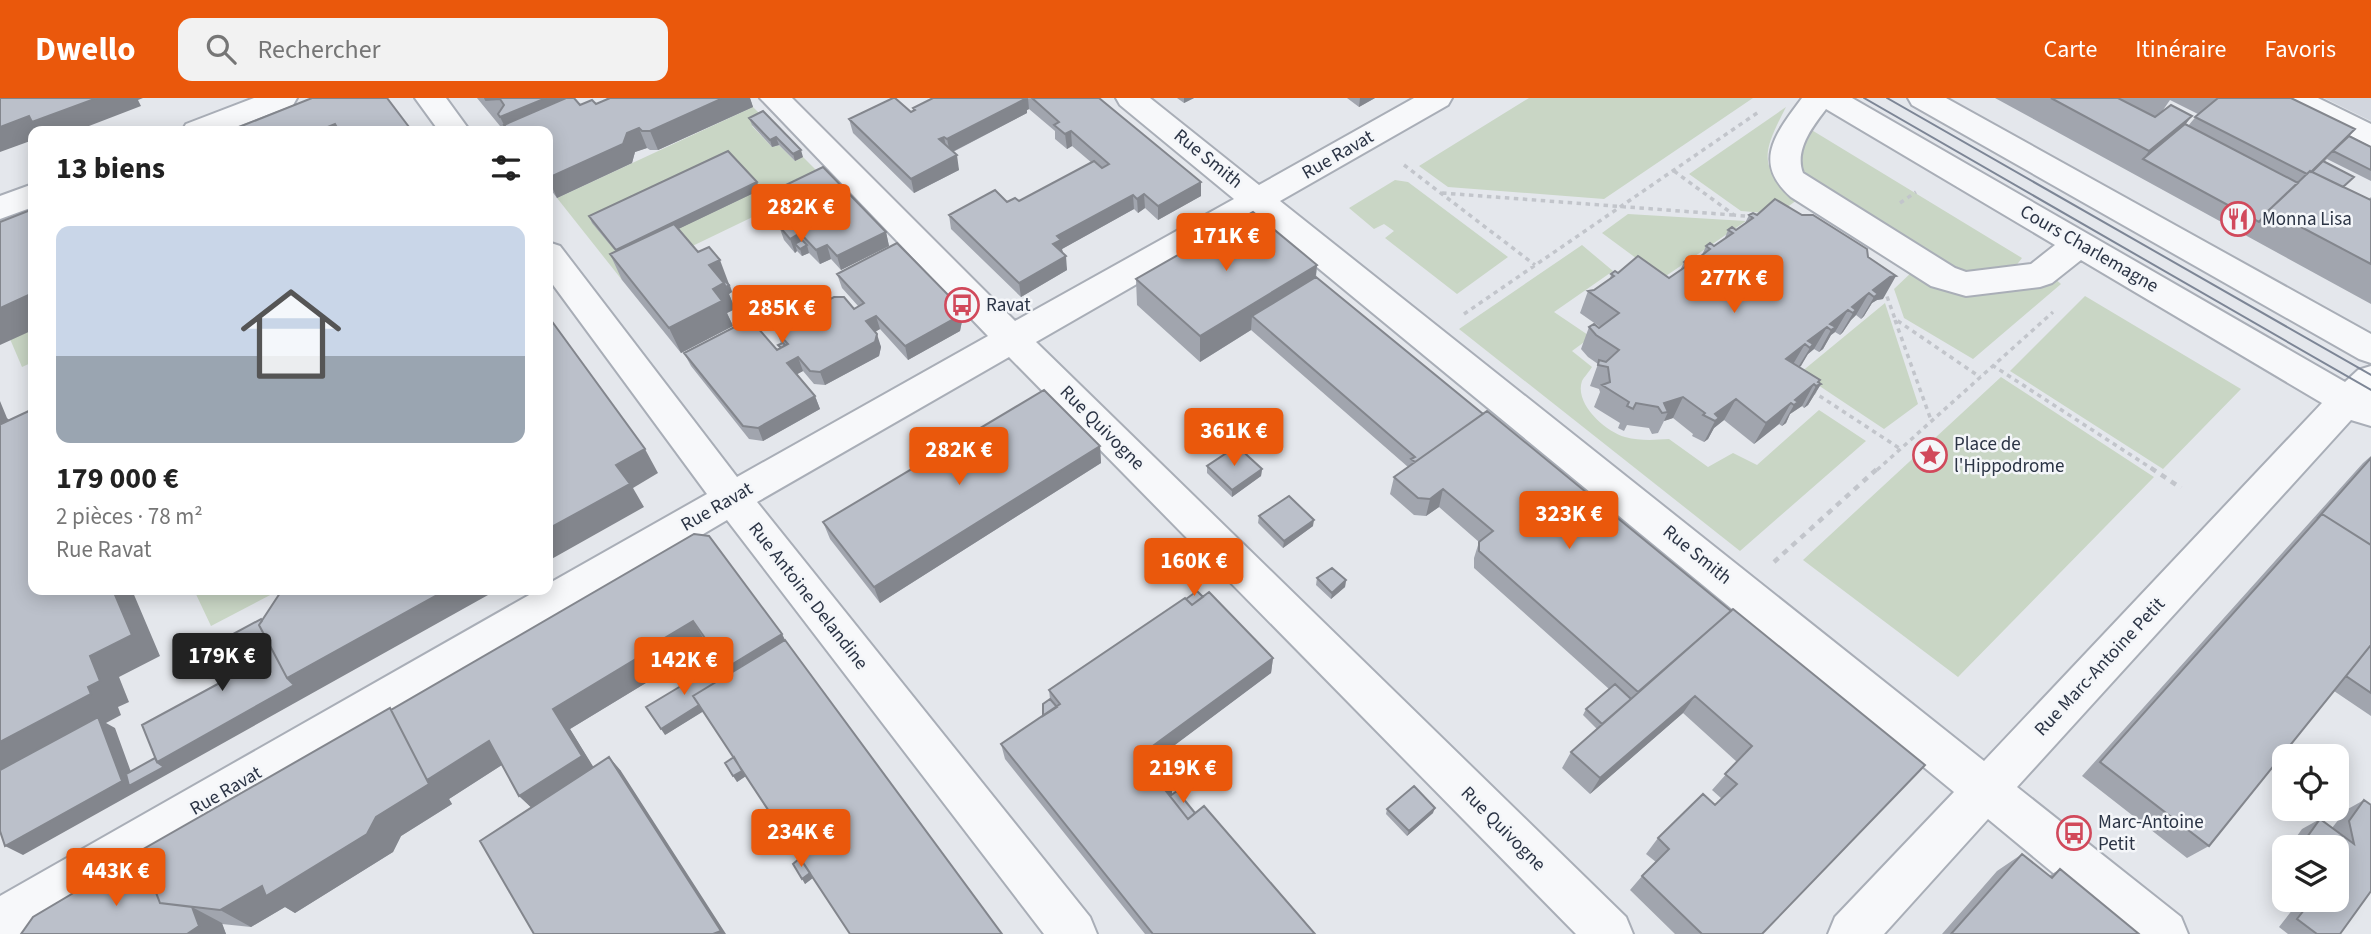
<!DOCTYPE html>
<html lang="fr">
<head>
<meta charset="utf-8">
<style>
  body { margin:0; font-family:"Source Sans 3",sans-serif; background:#f2f2f2; color:#222; height:100vh; display:flex; flex-direction:column; font-size:26px; white-space:nowrap }
  * { box-sizing:border-box; margin:0 }
  p { font-size:23px; color:#767676 }
  .icon { flex:none; width:38px; height:38px; fill:none; stroke:currentColor; stroke-width:2; stroke-linecap:round; stroke-linejoin:round }
  .map { position:relative; flex:1; overflow:hidden }
  .panel { position:absolute; left:28px; top:28px; width:525px; height:469px; display:flex; flex-direction:column; background:#fff; border-radius:14px; box-shadow:0 4px 18px #0003 }
  .panel>* { flex:none }
  .fabs { position:absolute; left:2272px; top:646px; display:grid; gap:14px }
  .fabs a { display:grid; place-items:center; width:77px; height:77px; border-radius:14px; background:#fff; box-shadow:0 4px 18px #0003; font-size:35px }
  .price { position:absolute; translate:-50% -60px; padding:0 16px; border-radius:7px; background:#ea580c; color:#fff; font-size:23px; line-height:46px; filter:drop-shadow(0 2px 4px #0008) }
  .price::after { content:''; position:absolute; left:50%; top:42px; width:21px; height:16px; margin-left:-10px; background:inherit; clip-path:polygon(0 0,100% 0,50% 100%) }
  .price.on { background:#222; color:#fff }
  ul { padding:0; list-style:none }
  li { display:grid; align-content:center; gap:14px; height:371px; padding:0 28px }
  li+li { border-top:2px solid #e0e0e0 }
  li span { display:grid; place-items:center; height:217px; border-radius:14px; color:#555 }
  li>.icon { margin-inline-start:auto }
  span .icon { width:126px; height:126px; fill:#fffc; stroke-width:1 }
  li b { font-size:30px }
  h2 { display:flex; justify-content:space-between; align-items:center; height:84px; padding:0 28px; font-size:30px }
  header { display:flex; align-items:center; gap:42px; box-sizing:border-box; height:98px; padding:0 35px; background:#ea580c; color:#fff }
  header strong { font-size:33px }
  nav { display:flex; gap:38px; margin-inline-start:auto; font-size:24px }
  .search { width:490px; height:63px; background:#f2f2f2; display:flex; align-items:center; gap:18px; box-sizing:border-box; padding:0 24px; border-radius:14px; color:#767676; font-size:26px }
  .map>svg:first-child { display:block }
</style>
</head>
<body>
<header>
<strong>Dwello</strong>
<div class="search"><svg class="icon" aria-label="search" viewBox="0 0 24 24"><circle cx="10" cy="10" r="6"/><path d="M15 15l6 6"/></svg>Rechercher</div>
<nav><a>Carte</a><a>Itinéraire</a><a>Favoris</a></nav>
</header>
<div class="map">
<svg width="2371" height="836" viewBox="0 0 2371 836">
  <rect width="100%" height="100%" fill="#e4e7ec"/>
  <path fill="#d2d6de" d="M2324,0h47v23z"/>
  <path fill="#c9d6c5" d="M1529,0h224l-149,101 -156,-12 -29,-21z
    M753,9l12,12 -13,7 20,21 7,-2 16,16 8,-4 24,24 -205,99 -65,-82z
    M1786,9c-22,43 -32,63 15,90l-23,17 -37,-3 -52,-37z
    M1810,31l212,129 -7,9 -49,4 -16,-2 -143,-90 -12,-15z
    M1395,82l13,2 100,75 -51,37 -72,-56 9,-7 -10,-7 -10,5 -25,-21z
    M1628,116l118,7 -83,57 -61,-45z
    M1582,147l31,26 -59,41 37,25 -19,14 20,16c-3,5 -8,10 -10,14 -8,23 24,51 43,56 15,4 29,3 44,2l39,28 25,-14 24,12 62,-55 47,31 -126,110 -281,-222z
    M1914,172l45,25 59,-7 35,-11 8,7 -88,75 -69,-41 -10,-29z
    M2085,198l156,93 -78,80 -153,-98z
    M1885,205l33,101 -34,25 -84,-56z
    M33,232v32l-11,5 -12,-28z
    M2001,279l153,100 -196,200 -155,-117z
    M194,492h126l-33,6 -13,-3 -63,33z"/>
  <g fill="none" stroke-linecap="round" stroke-linejoin="round">
    <g stroke="#a9aeb7" stroke-width="4">
      <path id="minor" d="M254,0h43l-4,7 -68,26h-43l4,-7z
        M415,0h31l24,33h-31z
        M760,0h32l223,223 219,-122 -114,-94 -4,-7h34l109,87 155,-87h38l-4,7 -168,96 704,560 338,-358 -241,-143 -29,23 -12,4 -74,9 -35,-10 -140,-89c-40,-35 -14,-65 11,-99h50l493,284 13,-12 13,-4v60l-20,-6 -334,367 164,130 7,17h-61l-139,-115 -104,115h-56l7,-17 119,-125 -699,-576 -219,126 590,575 7,17h-57l-567,-577 -252,145 333,415 7,17h-53l-317,-414 -703,414h-24v-38l538,-306h10v-6l159,-90 -159,-216v-36l12,4 177,231 251,-141zM1826,11l229,136 -24,19 -65,8 -11,-4 -152,-95c-9,-23 10,-47 23,-64z
        M1908,0h38l425,236v29l-12,-4 -447,-254z
        M2279,0h39l53,26v22l-88,-41z
        M33,86v23l-33,12v-23z"/>
    </g>
    <path stroke="#c2c5cb" stroke-width="3.5" stroke-dasharray="4.5 4.5" stroke-linecap="butt" d="M1404,67l131,100
      M1674,73l60,44 20,2
      M1442,95l291,22
      M1900,105l16,-11
      M1884,190l11,31 85,58
      M1464,216l296,-203
      M1895,222l36,100
      M1992,267l162,105
      M1812,293l87,57
      M1877,372l176,-158"/>
    <path stroke="#c2c5cb" stroke-width="4.5" stroke-dasharray="6 6" stroke-linecap="butt" d="M2151,370l30,20
      M1774,464l104,-94"/>
    <use href="#minor" fill="#f7f8fa" fill-rule="evenodd"/>
    <path stroke="#7d8696" stroke-width="2" d="M1864,0l507,292
      M1887,0l484,277"/>
  </g>
  <path fill="#a1a5ae" fill-rule="evenodd" d="M477,0h97l6,7 16,-1 11,-5 -1,-1h144l3,9 -95,43h-8l-3,-2 -12,4 -3,11 -75,35 -9,-12v-55h-42l-2,-5h-4z
    M933,0h166l102,84v14l-43,24 -13,-12 -7,5 -4,-4 -72,40 5,21 -46,27 -70,-68 -2,-14 58,-13 12,-1 73,-38 -20,-17 -5,3 -12,-10v-8l-26,-22 -2,1v3l-74,39 6,18 -45,23 -61,-60 -4,-14 62,-7 3,-1 -1,-3z
    M1177,0h17l-10,5z
    M1347,0h28l-16,9z
    M1995,0h296l64,31 -6,7 22,11v34l-44,-22 -3,3 20,25 25,12 2,-2v107zM2170,2l28,14 -10,12 -3,-2 7,-8 -31,-3z
    M749,20l54,39 -8,4 -16,-16 -7,2 -20,-22z
    M757,84l3,8 -82,39 20,23 32,33 2,7 -3,2 6,15 -8,4 6,13 -52,27 -59,-73 -12,-26 6,-2 -24,-29 -3,-7z
    M765,97l121,37 3,14 -48,24 -10,-11 -11,5 -11,-11 -7,3 -5,-5 -2,2 -11,-13 -5,-14 4,-2 -14,-15z
    M1749,117h8l111,42 15,42 -6,1 -5,3 -8,13 -3,3 -5,-4 -5,5 -8,12 -3,3 -5,-3 -4,3 -8,14 -4,3 -5,-3 -6,5 -9,13 22,17 -13,21 -4,3 -2,-2 -12,8 -4,9 -4,3 -3,-2 -25,20 -30,-24 -10,8 -6,11 -4,3 -12,-6 1,-2 -20,-16 -9,3 -6,12 -6,1 -3,-6 -22,-3 -3,6 -6,-3 2,-5 -26,-16 6,-15 -1,-3 -9,-3 8,-22 -10,-7 -7,-8 8,-22h11l-20,-14 8,-22 6,-1 16,-11 1,-5 7,-1 51,5 11,-7 4,-9h8l10,-7 4,-9h8l10,-6 4,-10h8l8,-5z
    M1317,167l-1,12 167,137 442,351 -163,169h-87l-45,-44 12,-14 14,-14 -10,-8 12,-16 57,-33 7,-6 -10,-9 25,-28 -54,-49 -93,81 -28,-26 9,-16 26,-23 -14,-14 3,-6 23,-20 -135,-121v-10l5,-16 -40,-35 -13,9 -12,-1 -24,-21 4,-17 14,-10 -157,-137 -51,32 -63,-57 -1,-26z
    M837,176l125,47 -2,10 -52,29 -28,-31 -5,3 6,15 -2,9 -54,29 -11,-1 -11,-13 -6,3 18,22 5,13 -57,32 -14,-2 -58,-73 -7,-13 93,-3 3,-1 -2,-4 3,-1 -4,-12 75,-25 4,1 3,-1 -17,-19z
    M1100,348l1,17 -221,140 -50,-64 -7,-17z
    M2371,358v260l-37,-25 -125,155 -22,12 -105,-82 281,-313z
    M1207,368l55,3 -1,7 -29,21 -25,-24z
    M1259,418l54,10 -30,22 -25,-25z
    M694,436l88,100 3,6 28,238 -8,6 -5,-26 -54,-82 -9,6 -3,-25 -31,-46 -38,24 55,-72 -14,-20 -48,30 1,2 -89,54 23,38 16,-10 12,14 -90,36 -12,-11 -17,-31 -53,34 3,5 -51,32 -8,16 -98,61 -10,-6 -34,20 -29,-3 4,10h-205l370,-224z
    M1317,480l29,2 -1,7 -14,12 -15,-14z
    M1273,560l-2,15 -118,88 19,33 23,19 120,121h-170l-140,-175 -4,-15 42,-28 7,-17 -1,-9z
    M2364,702l-24,134h-52l-9,-7 21,-27h36v-53h-47l13,-18 18,-10 12,9 14,-18z
    M1387,711l46,4 -26,23 -21,-22z
    M2022,756l27,22 11,-7 79,65h-197l55,-63z
    M2284,756v15l-8,-5z"/>
  <path fill="#83868d" d="M97,0h46l-5,2 3,6 -65,25h-43v9l-33,12v-25l29,-11z
    M546,0h27l-69,27 -4,-8z
    M723,0h27l3,9 -95,43 -8,-19z
    M1023,0h5l1,11 -2,1v3l-77,40 -3,-14z
    M1184,0h10l-10,5z
    M1360,0h15l-16,9z
    M2192,18l-17,22 -32,21 6,-8z
    M335,26l4,7h-21z
    M639,30l8,20 -12,4 -3,11 -75,35 -9,-20 79,-45z
    M1071,33l1,15 -5,3 -2,-15z
    M776,39l3,8 -7,2 -2,-7z
    M944,39l3,14 -8,-12z
    M801,52l2,7 -8,4 -2,-7z
    M957,57l2,15 -45,23 -3,-14z
    M757,84l3,8 -140,67 -4,-7z
    M1201,84v14l-43,24v-14z
    M1144,96l1,14 -7,5 -1,-14z
    M1133,97l1,14 -72,40 1,5 -10,-10 4,-8z
    M886,134l3,14 -48,24 -4,-14z
    M800,135l4,14 3,-2 2,8 -7,3 -2,-7 -5,-5 2,7 -2,2 -5,-14z
    M827,147l4,14 -11,5 -4,-14z
    M1066,158l1,14 -46,27 -2,-14z
    M720,162l12,32 -3,2 6,15 -8,4 6,13 -52,27 -12,-25 44,-39 -4,-24z
    M1317,167l-3,26 -62,25 -1,14 -51,32v-26z
    M1896,178l-13,23 -6,1 -5,3 -8,13 -3,3 13,-22 -1,-7 17,-13z
    M33,195v37l-33,15v-37z
    M1869,195l-13,22 -5,5 -8,12 -3,3 13,-22 -1,-6z
    M960,209l2,14 -2,10 -52,29 -3,-14z
    M1848,212l-13,22 -4,3 -8,14 -4,3 12,-22 -1,-6z
    M876,218l4,13 -11,6 -3,-14z
    M1827,229l-13,22 -6,5 -7,12 -4,3 13,-21 -2,-7z
    M877,236l4,13 -2,9 -54,29 -5,-13z
    M1805,246l-13,22 -6,-7z
    M798,259l5,14 -11,6 -5,-14z
    M1814,286l-12,22 -12,8 -4,9 -4,3 12,-21 1,-5z
    M1821,286l-13,21 -4,3 12,-22z
    M815,298l5,13 -57,32 -5,-13z
    M1683,299l-10,21 -9,3 4,-9 -4,-9z
    M1736,301l-12,21 -10,8 -6,11 -4,3 11,-21v-7z
    M0,303l7,17 17,16 -24,-9z
    M1791,305l-12,21 -25,20 12,-21z
    M1100,348l1,17 -221,140 -6,-16z
    M645,351l13,24 -25,15 11,19 -96,54v-32l68,-64z
    M1262,371l-1,7 -29,21v-7z
    M1443,391l-4,18 -13,9 4,-17z
    M1314,422l-1,6 -30,22 1,-7z
    M1346,482l-1,7 -14,12 1,-6z
    M113,492h19l28,66 -41,21 10,25 -11,5 3,8 -15,8 9,5 20,55 22,-21 130,-84 -13,-47 172,-41h51l-474,265 -18,-9 -5,-67v-37l88,-55 2,-31z
    M693,523l13,22 -48,30 1,2 -89,54 29,47 -61,38 -19,-18 34,-87z
    M782,536l11,22 -128,79 -4,-6 74,-46 -9,-15z
    M1273,560l-2,15 -124,93 -1,-15z
    M1695,598l-12,17 -93,81 10,-16z
    M390,610l23,22 76,11 19,20 -59,38 3,5 -51,32 -8,16 -98,61 -10,-6 -34,20 -31,-17 42,-24z
    M609,659l12,14 105,163h-13z
    M743,673l3,5 -9,6 -4,-6z
    M1172,687v14l-6,-8z
    M1435,710l-2,5 -26,23 2,-5z
    M811,774l3,5 -9,7 -3,-5z
    M192,809l30,16 4,11h-39z"/>
  <path fill="#bbc0ca" stroke="#83868d" stroke-width="2" d="M0,0h97l-65,24 -3,-6 -29,11z
    M312,0h75l25,33h-73l-4,-7 -17,7h-89z
    M485,0h61l-46,19 -2,-3 6,-9 -4,-6 -14,1z
    M566,0h8l6,7 12,-5 4,4 14,-6h113l-73,33h-8l-3,-3 -12,5 -4,11 -75,34v-47h-39l-5,-6z
    M893,0h2l16,14 4,-2 -2,-2 20,-10h91l1,1 -78,40 -3,-2 -5,2 18,16 -46,24 -62,-60z
    M1032,0h67l102,84 -43,24 -14,-12 -7,5 -4,-4 -76,41 4,4 -8,4 13,12 -47,27 -70,-68 46,-25 12,12 8,-4 4,3 75,-40 8,7 7,-4 -38,-33 -6,3 -11,-9 5,-3z
    M2051,0h67l37,19 16,-12 21,11 -43,35z
    M2218,0h73l64,31 -44,43 -1,-1 -3,3 -112,-57z
    M763,13l38,39 -8,4 -17,-17 -6,3 -21,-22z
    M2185,26l113,59 -29,27 -10,12 -116,-63z
    M2349,38l22,11v23l-38,-19z
    M728,53l29,31 -141,68 -27,-34z
    M2323,63l31,16 -11,10 -31,-15z
    M823,69l63,65 -49,24 -10,-11 -11,5 -16,-17 -10,6 -11,-13 10,-4 -24,-27z
    M2310,73l61,29v64l-102,-54z
    M1775,101l27,16h11l54,34 1,8 28,19 -6,1 -17,13 5,4 -4,3 -5,-4 -17,14 4,3 -3,3 -5,-3 -18,14 6,3 -5,3 -4,-3 -19,14 5,3 -3,4 -5,-4 -19,15 34,21 -2,2 3,2 -5,2 -2,-2 -19,16 3,2 -4,3 -3,-2 -25,20 -30,-24 -21,15 4,4 -4,3 -12,-6 2,-2 -22,-16 -19,6 4,9 -6,1 -4,-6 -22,-4 -3,6 -6,-3 2,-4 -27,-17 8,-3 -2,-15 -10,-2 1,-5 7,2 13,-12 -23,-15 -7,-8 5,-3 5,4 20,-15 -31,-22 6,-1 20,-14 -3,-2 4,-3 3,2 20,-17 31,22 19,-13 -4,-3 4,-3 4,3 9,-6 9,-7 -4,-3 4,-3 4,3 19,-13 -5,-3 4,-3 4,3 17,-12 -4,-3 4,-2 4,2z
    M33,111v84l-33,15v-86z
    M1253,114l64,53 -117,71 -64,-57z
    M674,126l24,28 11,-5 11,13 -11,5 15,18 -11,6 9,12 -53,27 -59,-74z
    M802,142l5,5 -7,4 -5,-5z
    M897,145l63,64 -3,10 -52,29 -29,-30 -10,5 11,13 -2,8 -55,30 -10,-1 -12,-14 -11,6 28,33 -57,32 -15,-2 -59,-73 66,-34 27,31 11,-6 -11,-12 3,-7 54,-28h10l10,12 10,-6 -27,-29z
    M1316,179l167,137 -68,48 -4,-3 4,-2 -163,-141z
    M722,182h2l5,5 -3,2z
    M548,218l97,133 -29,16 14,19 -82,45z
    M783,245l2,2 -4,3 -3,-3z
    M1044,292l56,56 -226,141 -51,-65z
    M31,312l2,6v174h80l19,45 -42,21 10,25 -12,6 3,7 -91,48v-322l1,4z
    M1487,313l244,200 -93,81 -159,-141v-9l14,-11 -50,-42 -13,10 -12,-1 -24,-21z
    M1237,348l25,23 -30,21 -25,-24z
    M2371,360v87l-49,-31 -5,5z
    M1289,398l25,24 -30,21 -25,-25z
    M2322,416l49,31v100l-162,201 -109,-84z
    M694,436l15,2 73,98 -56,34 -33,-47 -50,30 1,3 -91,55 29,47 -63,40 -30,-55 -62,39 -36,-70z
    M1332,470l14,12 -14,13 -15,-15z
    M282,492h164l-159,88 -28,-53z
    M1197,493l6,6 -11,8 -6,-6z
    M1209,494l64,66 -127,93 26,34 -6,6 22,28 16,-13 111,128h-162l-152,-190 59,-40 -11,-14 136,-92 7,7z
    M1733,511l192,156 -163,169h-60l-60,-58 27,-27 -11,-11 45,-44 12,11 22,-21 -12,-10 27,-28 -57,-50 -95,82 -29,-26z
    M261,521l1,2 -3,4 28,53 7,7 -137,77 -15,-37 85,-46 -16,-33z
    M785,542l217,294h-152l-157,-238z
    M2371,547v48l-25,-17z
    M721,564l8,12 -36,22 6,9 -38,24 -15,-22z
    M1615,586l16,15 -29,25 -16,-15z
    M1050,601l7,8 -14,9v-12z
    M390,610l39,76 -53,33 -9,17 -101,62 -4,-10 -42,24 -60,-7 -20,-52z
    M98,619l24,64 -117,65 -5,-15v-61z
    M609,659l112,174 -8,3h-179l-54,-93z
    M734,659l8,14 -9,5 -8,-13z
    M155,660l2,4 7,5 -35,19 -3,-12z
    M1414,688l21,22 -26,23 -22,-22z
    M1177,693l18,22 -7,6 -18,-23z
    M2364,702l7,5v86l-31,43h-23l-20,-15 15,-19h24v-53h-36l20,-28 34,25 -5,-23z
    M141,755l19,50 32,4 7,19 -12,8h-166l12,-17z
    M2022,756l30,24 8,-9 79,65h-188z
    M800,760l10,15 -8,6 -9,-15z"/>
  <defs>
    <g id="restaurant-ring" transform="scale(1.75)"><circle r="9.5" fill="#f4f6f9" stroke="#d1495b" stroke-width="1.5"/><path d="M-5-6h1v4h1v-4h1v4h1v-4h1v5L-1.5 .5V6h-2V.5L-5-1ZM5-6V6H3V1.5H1.5Q1.5-4 5-6Z" fill="#d1495b"/></g>
    <g id="bus-ring" transform="scale(1.75)"><circle r="9.5" fill="#f4f6f9" stroke="#d1495b" stroke-width="1.5"/><path d="M-5-6H5V4H4V6H2V4H-2V6H-4V4H-5ZM-3.5-4V0h7V-4ZM-3.5 1.2v1.5H-2V1.2ZM2 1.2v1.5H3.5V1.2Z" fill="#d1495b"/></g>
    <g id="sight-ring" transform="scale(1.75)"><circle r="9.5" fill="#f4f6f9" stroke="#d1495b" stroke-width="1.5"/><path d="M0-6L1.8-2.2L6-1.7L2.9 1.2L3.7 5.4L0 3.3L-3.7 5.4L-2.9 1.2L-6-1.7L-1.8-2.2Z" fill="#d1495b"/></g>
  </defs>
  <g fill-rule="evenodd">
    <use href="#restaurant-ring" x="2238" y="121"/>
    <use href="#bus-ring" x="962" y="207"/>
    <use href="#sight-ring" x="1930" y="357"/>
    <use href="#bus-ring" x="2074" y="735"/>
  </g>
  <g text-anchor="middle" dominant-baseline="central" stroke-width="5" stroke-linejoin="round" paint-order="stroke">
    <g font-size="19" fill="#2b3445" stroke="#f4f6f9">
      <text transform="translate(1338 57) rotate(-30)">Rue Ravat</text>
      <text transform="translate(1208 61) rotate(39)">Rue Smith</text>
      <text transform="translate(2089 151) rotate(30)">Cours Charlemagne</text>
      <text transform="translate(1102 330) rotate(45)">Rue Quivogne</text>
      <text transform="translate(717 409) rotate(-30)">Rue Ravat</text>
      <text transform="translate(1697 457) rotate(39)">Rue Smith</text>
      <text transform="translate(808 498) rotate(52)">Rue Antoine Delandine</text>
      <text transform="translate(2100 569) rotate(-47)">Rue Marc-Antoine Petit</text>
      <text transform="translate(226 693) rotate(-30)">Rue Ravat</text>
      <text transform="translate(1503 731) rotate(45)">Rue Quivogne</text>
    </g>
    <g font-size="19" fill="#2b3445" stroke="#f4f6f9" text-anchor="start">
      <text x="2262" y="121">Monna Lisa</text>
      <text x="986" y="207">Ravat</text>
      <text x="1954" y="346">Place de<tspan x="1954" dy="22">l'Hippodrome</tspan></text>
      <text x="2098" y="724">Marc-Antoine<tspan x="2098" dy="22">Petit</tspan></text>
    </g>
  </g>
</svg>
<div class="fabs">
<a><svg class="icon" aria-label="locate" viewBox="0 0 24 24"><circle cx="12" cy="12" r="6"/><path d="M12 2v4M12 18v4M2 12h4M18 12h4"/></svg></a>
<a><svg class="icon" aria-label="layers" viewBox="0 0 24 24"><path d="M12 4l9 5-9 5-9-5zM3 14l9 5 9-5"/></svg></a>
</div>
<b class="price" style="left:801px;top:146px">282K €</b>
<b class="price" style="left:1226px;top:175px">171K €</b>
<b class="price" style="left:1734px;top:217px">277K €</b>
<b class="price" style="left:782px;top:247px">285K €</b>
<b class="price" style="left:1234px;top:370px">361K €</b>
<b class="price" style="left:959px;top:389px">282K €</b>
<b class="price" style="left:1569px;top:453px">323K €</b>
<b class="price" style="left:1194px;top:500px">160K €</b>
<b class="price on" style="left:222px;top:595px">179K €</b>
<b class="price" style="left:684px;top:599px">142K €</b>
<b class="price" style="left:1183px;top:707px">219K €</b>
<b class="price" style="left:801px;top:771px">234K €</b>
<b class="price" style="left:116px;top:810px">443K €</b>
<section class="panel">
<h2>13 biens<svg class="icon" aria-label="filters" viewBox="0 0 24 24"><path d="M4 7h16M4 17h16"/><circle cx="9" cy="7" r="2"/><circle cx="15" cy="17" r="2"/></svg></h2>
<ul>
<li><span style="background:linear-gradient(#c9d6e8 60%,#9aa5b1 0)"><svg class="icon" aria-label="home" viewBox="0 0 24 24"><path d="M3 11l9-7 9 7M6 9v11h12V9"/></svg></span><div><b>179 000 €</b><p>2 pièces · 78 m²</p><p>Rue Ravat</p></div></li>
</ul>
</section>
</div>
</body>
</html>
